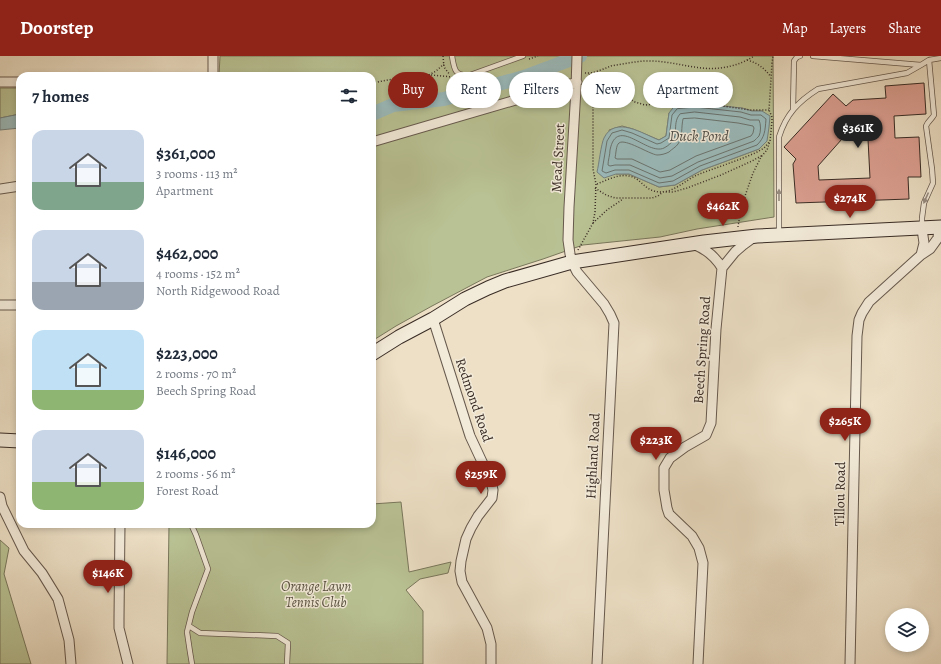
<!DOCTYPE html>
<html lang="en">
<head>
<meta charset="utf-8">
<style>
  body { margin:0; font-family:Alegreya,serif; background:#f6f6f7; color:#1f2937; height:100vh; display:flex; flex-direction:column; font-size:15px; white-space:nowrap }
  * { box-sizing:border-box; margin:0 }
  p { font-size:13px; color:#747a83 }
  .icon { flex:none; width:22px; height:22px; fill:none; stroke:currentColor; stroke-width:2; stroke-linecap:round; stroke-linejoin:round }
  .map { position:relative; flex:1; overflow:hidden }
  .details { position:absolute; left:16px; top:16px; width:360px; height:456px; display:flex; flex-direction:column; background:#fff; border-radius:12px; box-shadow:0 2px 6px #0003 }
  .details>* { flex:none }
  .guide { position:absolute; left:388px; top:16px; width:380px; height:36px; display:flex; gap:8px }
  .fabs { position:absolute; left:885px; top:552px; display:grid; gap:8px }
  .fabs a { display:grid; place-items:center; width:44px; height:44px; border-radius:50%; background:#fff; box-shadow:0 2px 6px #0003; font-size:20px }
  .price { position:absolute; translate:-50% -34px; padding:0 9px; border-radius:14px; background:#8f2418; color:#fff; font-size:13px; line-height:26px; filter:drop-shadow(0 1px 2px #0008) }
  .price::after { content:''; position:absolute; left:50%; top:24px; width:12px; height:9px; margin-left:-6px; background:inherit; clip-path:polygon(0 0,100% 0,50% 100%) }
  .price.current { background:#222; color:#fff }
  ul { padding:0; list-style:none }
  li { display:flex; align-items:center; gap:12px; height:100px; padding:0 16px }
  li span { display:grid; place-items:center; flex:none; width:112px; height:80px; border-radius:12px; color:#555 }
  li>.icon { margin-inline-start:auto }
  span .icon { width:48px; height:48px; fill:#fffc; stroke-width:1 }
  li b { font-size:17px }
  h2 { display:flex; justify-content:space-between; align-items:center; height:48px; padding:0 16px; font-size:17px }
  .pill { padding:0 14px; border-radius:18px; background:#fff; box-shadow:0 2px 6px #0003; font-size:14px; line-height:36px }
  .pill.current { background:#8f2418; color:#fff }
  header { display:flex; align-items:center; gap:24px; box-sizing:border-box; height:56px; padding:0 20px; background:#8f2418; color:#fff }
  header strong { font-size:19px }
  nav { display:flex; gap:22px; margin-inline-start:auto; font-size:14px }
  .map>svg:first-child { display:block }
</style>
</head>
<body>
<header>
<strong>Doorstep</strong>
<nav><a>Map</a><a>Layers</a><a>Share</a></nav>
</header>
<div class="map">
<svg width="941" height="608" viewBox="0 0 941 608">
  <rect width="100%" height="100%" fill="#ede0c6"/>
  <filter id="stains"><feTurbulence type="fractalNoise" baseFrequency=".005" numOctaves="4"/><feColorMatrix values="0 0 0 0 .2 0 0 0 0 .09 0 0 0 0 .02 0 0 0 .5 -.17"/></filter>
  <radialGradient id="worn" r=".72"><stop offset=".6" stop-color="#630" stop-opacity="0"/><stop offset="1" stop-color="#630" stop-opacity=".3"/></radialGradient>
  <path fill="#b9c294" stroke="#79775c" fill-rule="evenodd" d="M220,0h553l1,161 -77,12 -37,8 -77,8 -40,14 -56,18 -55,29 -36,20 -24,15v-265h-153zM742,52l10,3h10l-3,38 -57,21 -27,15 -16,2 -30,-13h-13l-7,-44 13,-4 11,3 26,11 7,-4 3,-23z
    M0,32h20v26l-20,4z
    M401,446l8,70 42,-10 -3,11 -28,6 -14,11 17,21v53h-256l2,-140h203v-20z
    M0,484l9,8 -5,26 27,90h-31z"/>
  <path fill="#9bbbbc" stroke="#748280" d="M695,47l47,5 10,3h10l8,5 -1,11 -2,14 -8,8 -57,21 -27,15 -16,2 -30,-13h-13l-12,4 -7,-6c2,-8 4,-28 7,-34 11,-23 39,-4 55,2l7,-4 3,-23 7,-9z
    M20,58v14l-20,2v-12z"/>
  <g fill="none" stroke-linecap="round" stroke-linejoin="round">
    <path stroke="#6a7470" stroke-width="1" d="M695,51l46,5 10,3h10l5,4c-1,12 -1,18 -9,26l-57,21 -27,15 -14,2 -30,-13h-14l-9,3 -4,-2 5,-30 5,-8 10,-3 10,3 25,11 4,-1 8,-5 3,-23 5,-6z
      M695,56l45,5 10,3h9c2,4 2,12 0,16 -1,1 -4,4 -5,5l-56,21 -26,14 -12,2 -30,-13h-15l-5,1 -2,-1c0,-5 2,-10 2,-15 7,-35 37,6 54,-2 19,-10 6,-23 16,-34z
      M695,62l43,5 15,3 1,2 -1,5 -2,3 -55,20 -26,14 -10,2 -28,-13h-15l-2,-1c1,-4 1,-13 4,-15 6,-5 30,11 38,12 4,0 8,-1 12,-3 3,-3 7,-5 9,-8 5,-7 3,-17 5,-25z"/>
    <path stroke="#9bbbbc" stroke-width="14" d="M372,58l21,-9 51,-6 80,-22 56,-21"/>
  </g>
  <path fill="#dc9f91" stroke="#392c25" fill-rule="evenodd" d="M924,27l2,31 -32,2 1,22 24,-1 2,40h-13l1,22 -113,4 -3,-39 3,-5 -12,-12 49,-53 13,12 7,-6 33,-2 -1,-12zM867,64l3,58 -51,2 -1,-14 40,-45z"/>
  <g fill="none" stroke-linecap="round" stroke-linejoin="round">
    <g stroke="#66594d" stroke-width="6">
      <path id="lane" d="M452,0c2,13 3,21 18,19l53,-19
        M813,0l108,9 8,-5 5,55c-2,4 -6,6 -8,11l6,43 1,14 -9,20 -2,15v9
        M929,4l12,-2
        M793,53l1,-48 3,-4 3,-1
        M779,178v-97c7,-23 20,-36 39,-48l89,-16 14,-8
        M191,468l5,11 12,34 -16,43 -5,20 3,20 2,12
        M189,570l11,7 77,3 11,7 -1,21"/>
    </g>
    <g stroke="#66594d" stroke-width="11">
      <path id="street" d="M213,0v20
        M577,0l-1,33 -7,118 -1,33 2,14 2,8 5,10 27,32 6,10 4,9 -17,341
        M0,26h20
        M372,86l205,-60
        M0,133l20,-3
        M693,188c13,5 22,12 29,24
        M921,199l3,-12 -2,-14
        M0,249h20
        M433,263l37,117 21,45 2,9 -1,8 -14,18 -7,12 -5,11 -5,22 -1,10 2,11 25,46 4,16v20
        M0,441l2,9 22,45 18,22 16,26 11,41 2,24
        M120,468l-1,94v10l9,36
        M698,608l5,-101 -4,-15 -7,-12 -23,-22 -2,-6 -3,-18v-22l6,-10 15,-11 21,-12 5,-12 5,-94 6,-61 13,-16 8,-7 11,-8
        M850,608l7,-328 2,-16 3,-7 7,-11 52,-47 9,-6 8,-11 1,-11"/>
    </g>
    <g stroke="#392c25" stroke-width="15">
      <path id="secondary" d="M372,298l27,-17 34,-18 32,-20 23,-11 17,-7 67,-19 132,-20 53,-6 184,-9
        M0,384l20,1"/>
    </g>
    <path stroke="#392c25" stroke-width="1.5" stroke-dasharray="1 2" stroke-linecap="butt" d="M443,0l1,11 6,8
      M529,3l9,-3
      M747,4c11,3 17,8 24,17
      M585,17c8,1 18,-4 26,-7 11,-2 22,-4 33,-5 20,-1 39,5 58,7 18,2 37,-2 52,-12
      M429,19l7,-4 8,-7
      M372,27l48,-9 33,3
      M593,30l10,1 8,2 12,6 12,7 10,3 29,-3 49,4 27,4h19
      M597,128c10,-4 21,-10 32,-8 13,2 15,16 32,16 13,0 25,-12 36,-17 20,-8 41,-14 60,-23l7,-4 6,-7
      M595,132l11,7 9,3h37l6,-2 5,-4h10l14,-4 34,-13 31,-14 11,-6
      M593,167l14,-13 16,-11
      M738,171l2,-12 4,-11 1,-8 8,-23 8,-16 6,-7 3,-9 2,-20v-4l-3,-7 3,-47 1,-7
      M578,194l15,-27 2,-11 1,-28 -3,-15v-83l-4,-13"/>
    <use href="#lane" stroke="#f3ebda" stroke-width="4.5"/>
    <use href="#street" stroke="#f3ebda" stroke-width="9"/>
    <use href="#secondary" stroke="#f3ebda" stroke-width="13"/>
  </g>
  <defs><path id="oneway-solid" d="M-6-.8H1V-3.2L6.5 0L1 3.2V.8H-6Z"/></defs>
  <g fill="#968c80">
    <use href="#oneway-solid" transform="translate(779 139) rotate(-90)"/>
    <use href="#oneway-solid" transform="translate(926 142) rotate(114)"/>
  </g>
  <g text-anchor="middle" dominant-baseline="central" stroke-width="3" stroke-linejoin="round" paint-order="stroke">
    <g font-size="14" fill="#392c25" stroke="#f3ebda">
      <text transform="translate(558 102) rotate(-87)">Mead Street</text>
      <text transform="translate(702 294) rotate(-86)">Beech Spring Road</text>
      <text transform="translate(474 344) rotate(71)">Redmond Road</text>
      <text transform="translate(593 400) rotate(-87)">Highland Road</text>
      <text transform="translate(840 438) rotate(-89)">Tillou Road</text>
    </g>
    <g font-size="14" font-style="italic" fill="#595241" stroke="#f3ebda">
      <text x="316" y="530">Orange Lawn<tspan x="316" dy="16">Tennis Club</tspan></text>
    </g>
    <g font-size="15" font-style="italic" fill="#52504b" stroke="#f3ebda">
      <text x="699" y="80">Duck Pond</text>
    </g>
  </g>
  <rect width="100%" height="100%" filter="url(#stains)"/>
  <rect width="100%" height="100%" fill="url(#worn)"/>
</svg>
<div class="fabs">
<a><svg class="icon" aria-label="layers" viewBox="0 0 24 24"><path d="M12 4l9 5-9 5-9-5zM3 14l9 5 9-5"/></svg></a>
</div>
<b class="price current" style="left:858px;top:93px">$361K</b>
<b class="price" style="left:850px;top:163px">$274K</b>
<b class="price" style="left:723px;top:171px">$462K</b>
<b class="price" style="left:845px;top:386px">$265K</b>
<b class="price" style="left:656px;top:405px">$223K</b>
<b class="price" style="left:481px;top:439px">$259K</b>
<b class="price" style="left:108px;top:538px">$146K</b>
<div class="guide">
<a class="pill current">Buy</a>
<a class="pill">Rent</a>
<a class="pill">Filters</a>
<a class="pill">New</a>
<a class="pill">Apartment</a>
</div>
<section class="details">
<h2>7 homes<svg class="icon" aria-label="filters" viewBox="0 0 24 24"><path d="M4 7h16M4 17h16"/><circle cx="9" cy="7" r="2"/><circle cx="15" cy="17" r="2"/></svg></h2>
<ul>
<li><span style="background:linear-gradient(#c9d6e8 65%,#7fa58c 0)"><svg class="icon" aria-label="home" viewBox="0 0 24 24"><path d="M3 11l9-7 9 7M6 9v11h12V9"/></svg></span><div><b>$361,000</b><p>3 rooms · 113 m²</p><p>Apartment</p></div></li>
<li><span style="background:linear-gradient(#c9d6e8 65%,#9aa5b1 0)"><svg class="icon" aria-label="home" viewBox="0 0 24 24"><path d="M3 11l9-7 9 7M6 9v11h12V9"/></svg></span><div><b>$462,000</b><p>4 rooms · 152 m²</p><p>North Ridgewood Road</p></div></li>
<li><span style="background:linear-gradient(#bfe0f5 75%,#8fb573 0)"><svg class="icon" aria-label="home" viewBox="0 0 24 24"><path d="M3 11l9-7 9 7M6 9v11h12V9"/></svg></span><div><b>$223,000</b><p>2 rooms · 70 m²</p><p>Beech Spring Road</p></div></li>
<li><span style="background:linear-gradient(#c9d6e8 65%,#8fb573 0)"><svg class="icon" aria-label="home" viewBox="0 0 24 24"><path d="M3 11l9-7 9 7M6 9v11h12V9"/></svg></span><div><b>$146,000</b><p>2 rooms · 56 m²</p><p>Forest Road</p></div></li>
</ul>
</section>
</div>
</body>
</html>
